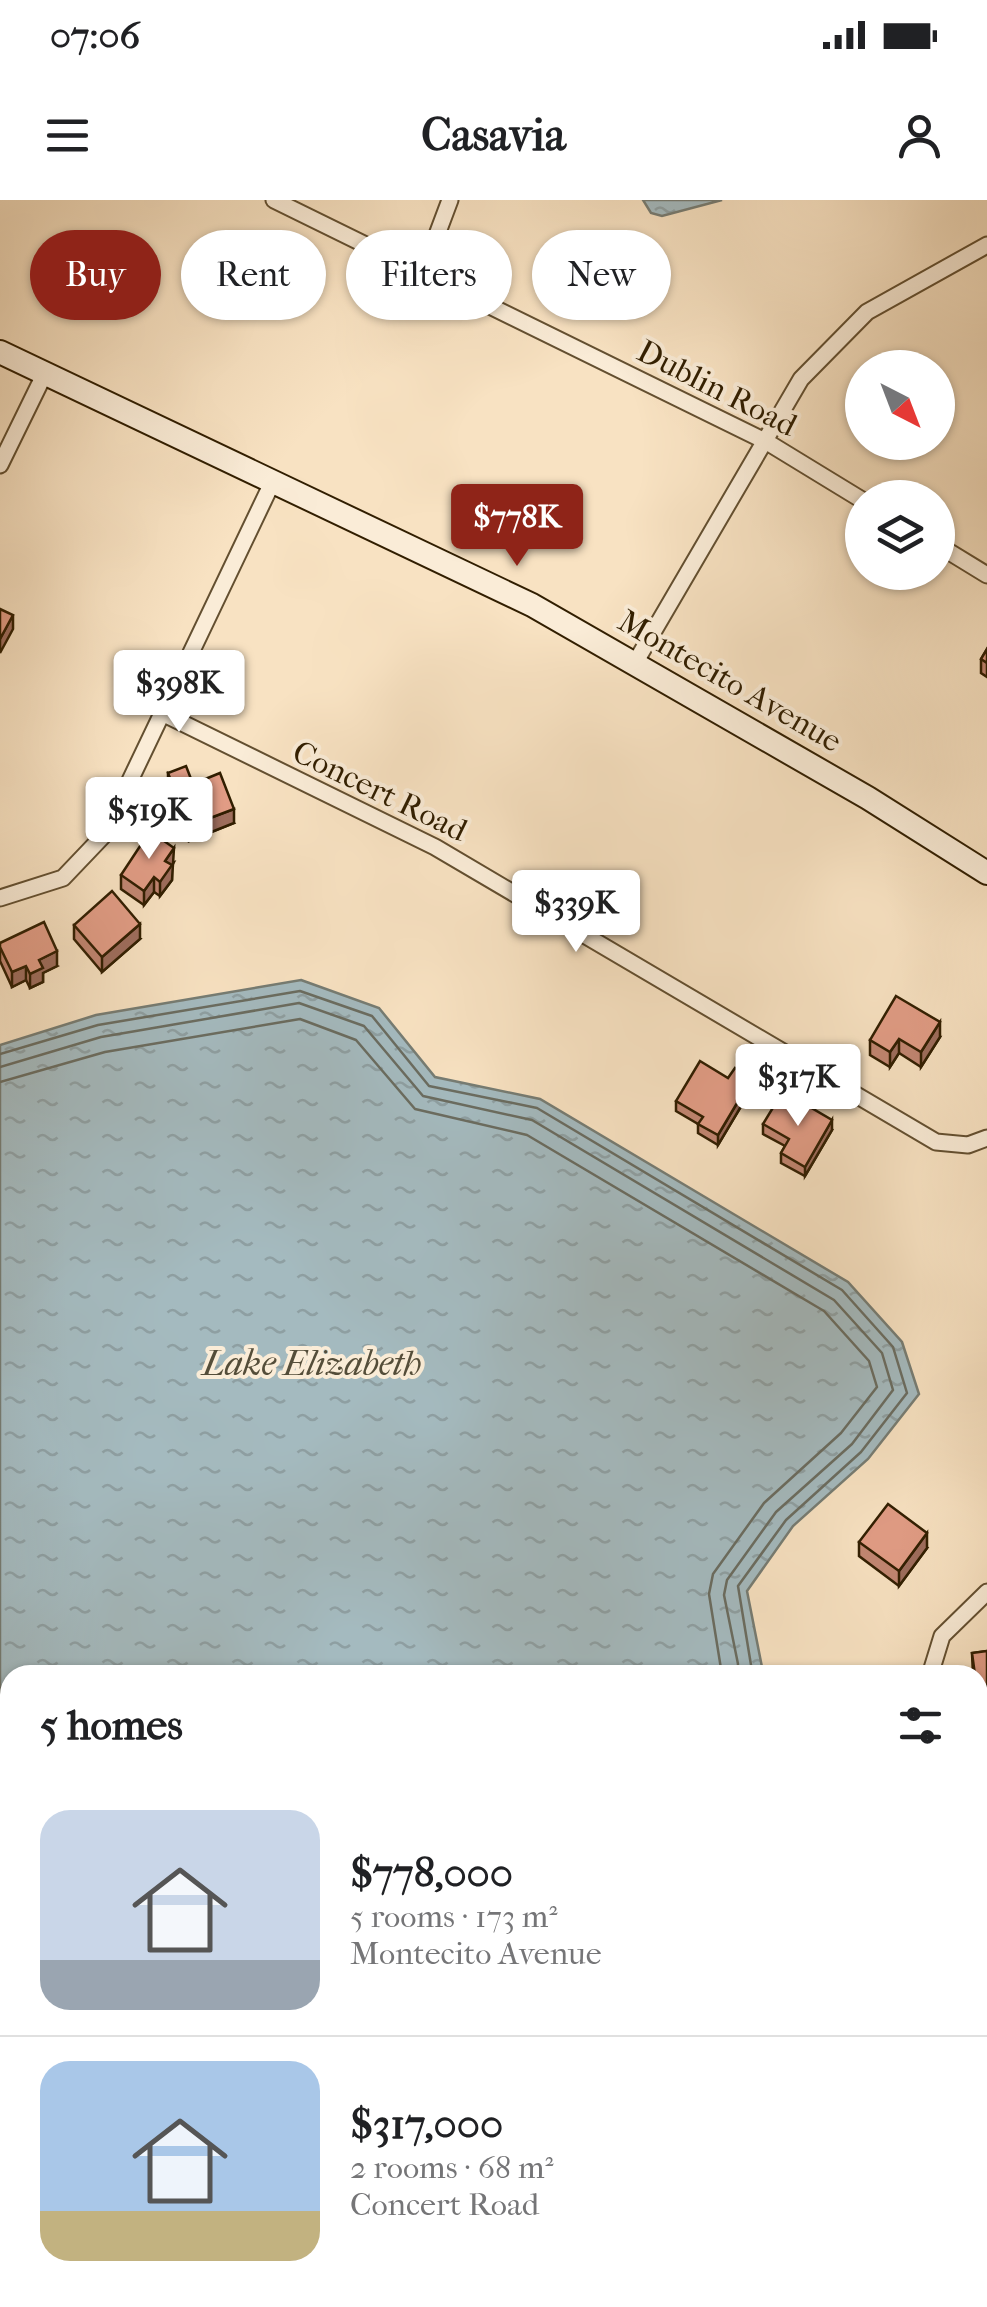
<!DOCTYPE html>
<html lang="en">
<head>
<meta charset="utf-8">
<style>
  body { margin:0; font-family:"IM FELL French Canon",serif; background:#f6f6f6; color:#202124; height:100vh; display:flex; flex-direction:column; font-size:38px; white-space:nowrap }
  * { box-sizing:border-box; margin:0 }
  p { font-size:32px; color:#757577 }
  .icon { flex:none; width:55px; height:55px; fill:none; stroke:currentColor; stroke-width:2; stroke-linecap:round; stroke-linejoin:round }
  .map { position:relative; flex:1; overflow:hidden }
  .panel { position:absolute; left:0px; top:1465px; width:988px; height:642px; display:flex; flex-direction:column; background:#fff; border-radius:30px 30px 0 0; box-shadow:0 2px 8px #0004 }
  .panel>* { flex:none }
  .hud { position:absolute; left:30px; top:30px; width:928px; height:90px; display:flex; gap:20px }
  .needle { width:65px; rotate:138deg }
  .controls { position:absolute; left:845px; top:150px; display:grid; gap:20px }
  .controls a { display:grid; place-items:center; width:110px; height:110px; border-radius:50%; background:#fff; box-shadow:0 2px 8px #0004; font-size:50px }
  .price { position:absolute; translate:-50% -85px; padding:0 22px; border-radius:10px; background:#fff; color:#222; font-size:32px; line-height:65px; filter:drop-shadow(0 2px 5px #0008) }
  .price::after { content:''; position:absolute; left:50%; top:60px; width:30px; height:22px; margin-left:-15px; background:inherit; clip-path:polygon(0 0,100% 0,50% 100%) }
  .price.active { background:#8f2418; color:#fff }
  ul { padding:0; list-style:none }
  li { display:flex; align-items:center; gap:30px; height:250px; padding:0 40px }
  li+li { border-top:2px solid #e0e0e0 }
  li span { display:grid; place-items:center; flex:none; width:280px; height:200px; border-radius:30px; color:#555 }
  li>.icon { margin-inline-start:auto }
  span .icon { width:120px; height:120px; fill:#fffc; stroke-width:1 }
  li b { font-size:42px }
  h2 { display:flex; justify-content:space-between; align-items:center; height:120px; padding:0 40px; font-size:42px }
  .pill { padding:0 35px; border-radius:45px; background:#fff; box-shadow:0 2px 8px #0004; font-size:35px; line-height:90px }
  .pill.active { background:#8f2418; color:#fff }
  .status { display:flex; justify-content:space-between; align-items:center; height:70px; padding:0 50px; background:#fff; direction:ltr }
  .status svg { height:28px; fill:currentColor }
  header { display:flex; justify-content:space-between; align-items:center; height:130px; padding:0 40px; background:#fff; font-size:45px; font-weight:800 }
  .map>svg:first-child { display:block }
</style>
</head>
<body>
<div class="status"><b>07:06</b><svg viewBox="0 0 49 12"><path d="M0 12V9h3v3zM5 12V6h3v6zM10 12V3h3v9zM15 12V0h3v12zM26 1h20v11H26zM47 4h2v5h-2z"/></svg></div>
<header><svg class="icon" aria-label="menu" viewBox="0 0 24 24"><path d="M4 6h16M4 12h16M4 18h16"/></svg>Casavia<svg class="icon" aria-label="person" viewBox="0 0 24 24"><circle cx="12" cy="8" r="4"/><path d="M4 21q1-7 8-7t8 7"/></svg></header>
<div class="map">
<svg width="987" height="2107" viewBox="0 0 987 2107">
  <defs>
    <pattern id="wetland-marsh" width="20" height="14" patternUnits="userSpaceOnUse" patternTransform="scale(2.5)"><rect width="20" height="14" fill="#c4c18e"/><path d="M1 5h8M5 5V1M11 12h8M15 12V8" fill="none" stroke="#a9a579"/></pattern>
    <pattern id="water-ripples" width="26" height="14" patternUnits="userSpaceOnUse" patternTransform="scale(2.5)"><rect width="26" height="14" fill="#a4babf"/><path d="M2 4q2-2 4 0t4 0M15 11q2-2 4 0t4 0" fill="none" stroke="#8e9fa2"/></pattern>
  </defs>
  <rect width="100%" height="100%" fill="#f8e2c2"/>
  <filter id="stains"><feTurbulence type="fractalNoise" baseFrequency=".002" numOctaves="4"/><feColorMatrix values="0 0 0 0 .2 0 0 0 0 .09 0 0 0 0 .02 0 0 0 .5 -.17"/></filter>
  <radialGradient id="worn" r=".72"><stop offset=".6" stop-color="#630" stop-opacity="0"/><stop offset="1" stop-color="#630" stop-opacity=".3"/></radialGradient>
  <path fill="url(#wetland-marsh)" stroke="#7a7047" stroke-width="2.5" d="M0,1746l10,14v59l-8,2z"/>
  <path fill="url(#water-ripples)" stroke="#767c73" stroke-width="2.5" d="M643,0h79l-60,16 -11,-3z
    M301,780l78,28 56,69 105,22 308,183 54,60 17,52 -51,65 -75,67 -46,65 15,76 -4,8h-748v272l-10,-14v-888l96,-30z
    M987,1855v252h-171l4,-9h158v-232z
    M10,1915v123l-10,-13v-102z
    M59,2098h233l-6,9h-219z"/>
  <g fill="none" stroke-linecap="round" stroke-linejoin="round">
    <path stroke="#6a6c60" stroke-width="2.5" d="M0,854l98,-29 202,-34 72,25 57,70 108,22 305,182 51,57 14,46 -46,59 -75,68 -48,66 13,79 -1,10
      M0,867l101,-30 198,-34 65,23 59,70 109,24 302,180 48,53 11,37 -41,54 -76,68 -49,68 -3,15 14,69 -1,11
      M0,882l105,-30 195,-33 56,21 59,69 112,26 297,176 45,50 8,26 -36,46 -77,70 -51,71 -4,20 13,81"/>
    <g stroke="#634f30" stroke-width="19">
      <path id="street" d="M274,0l493,242 95,58
        M423,72l27,-72
        M0,265l45,-92
        M938,345l49,30
        M635,463l166,-284 66,-67 120,-67
        M164,514l271,133 501,295 32,3 19,-7
        M0,698l63,-20 41,-43 168,-352
        M930,1475l12,-39 45,-44
        M978,1607l9,-3
        M607,2107l4,-9"/>
    </g>
    <g stroke="#311e00" stroke-width="26">
      <path id="secondary" d="M0,152l532,253 336,193 119,75"/>
    </g>
    <use href="#street" stroke="#faecd7" stroke-width="15"/>
    <use href="#secondary" stroke="#faecd7" stroke-width="22"/>
  </g>
  <path fill="#c28672" stroke="#311e00" stroke-width="2.5" d="M987,449v28l-6,-4v-14z
    M168,573l25,11 41,39 -45,18 -21,-54z
    M174,662l-2,4v14l-12,16 -6,-4 -10,13 -23,-16v-14z
    M74,725l66,14 -38,33 -28,-33z
    M0,743l57,23 -14,7v9l-13,6 -4,-8 -14,7 -12,-26z
    M940,837l-19,30 -22,-14 -9,14 -20,-12v-15z
    M728,878l24,10 -34,57 -20,-12v-9l-22,-13v-10z
    M763,924l69,6 -27,46 -24,-13v-10l4,-7 -22,-12z
    M859,1342l68,6 -28,38 -40,-30z
    M987,1451v83l-6,1 -3,-27v-33h-5l-1,-22z"/>
  <path fill="#9e6d5d" stroke="#311e00" stroke-width="2.5" d="M13,415v14l-13,24v-14z
    M234,609v14l-45,18v-15z
    M174,648l-2,32 -12,16v-14l5,-21z
    M154,677v15l-10,13v-14z
    M140,724v15l-38,33v-15z
    M57,751v15l-14,7v9l-13,6v-14l9,-14z
    M26,766v14l-14,7v-15z
    M940,822v15l-19,30v-15z
    M899,839v14l-9,14v-15z
    M752,878v10l-34,57v-10z
    M832,920v10l-27,46v-9z
    M927,1333v15l-28,38v-15z"/>
  <path fill="#e19c85" stroke="#311e00" stroke-width="2.5" d="M0,409l13,6 -13,24z
    M987,449v14l-6,-4z
    M186,566l7,18 27,-11 14,36 -45,17 -21,-53z
    M150,631l24,17 -9,13 7,4 -12,17 -6,-5 -10,14 -23,-16z
    M112,691l28,33 -38,33 -28,-32z
    M44,722l13,29 -18,9 4,8 -13,6 -4,-8 -14,6 -12,-25v-4z
    M896,796l44,26 -19,30 -22,-13 -9,13 -20,-12z
    M700,861l28,17 7,-10 17,10 -34,57 -20,-11 5,-7 -27,-16z
    M780,896l25,14 3,-4 24,14 -27,47 -24,-14 8,-14 -26,-15z
    M888,1304l39,29 -28,38 -40,-29z
    M987,1451v69l-6,1 -3,-28v-18h-3l-3,-22z"/>
  <g text-anchor="middle" dominant-baseline="central" stroke-width="8" stroke-linejoin="round" paint-order="stroke">
    <g font-size="32" fill="#311e00" stroke="#faecd7">
      <text transform="translate(717 188) rotate(27)">Dublin Road</text>
      <text transform="translate(730 481) rotate(30)">Montecito Avenue</text>
      <text transform="translate(380 591) rotate(26)">Concert Road</text>
    </g>
    <g font-size="35" font-style="italic" fill="#544d39" stroke="#faecd7">
      <text x="312" y="1163">Lake Elizabeth</text>
    </g>
  </g>
  <rect width="100%" height="100%" filter="url(#stains)"/>
  <rect width="100%" height="100%" fill="url(#worn)"/>
</svg>
<div class="controls">
<a><svg class="needle" viewBox="-14 -14 28 28"><path d="M0-13l5 13h-10z" fill="#e53935"/><path d="M0 13l5-13h-10z" fill="#757577"/></svg></a>
<a><svg class="icon" aria-label="layers" viewBox="0 0 24 24"><path d="M12 4l9 5-9 5-9-5zM3 14l9 5 9-5"/></svg></a>
</div>
<b class="price active" style="left:517px;top:369px">$778K</b>
<b class="price" style="left:179px;top:535px">$398K</b>
<b class="price" style="left:149px;top:662px">$519K</b>
<b class="price" style="left:576px;top:755px">$339K</b>
<b class="price" style="left:798px;top:929px">$317K</b>
<div class="hud">
<a class="pill active">Buy</a>
<a class="pill">Rent</a>
<a class="pill">Filters</a>
<a class="pill">New</a>
</div>
<section class="panel">
<h2>5 homes<svg class="icon" aria-label="filters" viewBox="0 0 24 24"><path d="M4 7h16M4 17h16"/><circle cx="9" cy="7" r="2"/><circle cx="15" cy="17" r="2"/></svg></h2>
<ul>
<li><span style="background:linear-gradient(#c9d6e8 75%,#9aa5b1 0)"><svg class="icon" aria-label="home" viewBox="0 0 24 24"><path d="M3 11l9-7 9 7M6 9v11h12V9"/></svg></span><div><b>$778,000</b><p>5 rooms · 173 m²</p><p>Montecito Avenue</p></div></li>
<li><span style="background:linear-gradient(#a9c7e8 75%,#c2b280 0)"><svg class="icon" aria-label="home" viewBox="0 0 24 24"><path d="M3 11l9-7 9 7M6 9v11h12V9"/></svg></span><div><b>$317,000</b><p>2 rooms · 68 m²</p><p>Concert Road</p></div></li>
</ul>
</section>
</div>
</body>
</html>
